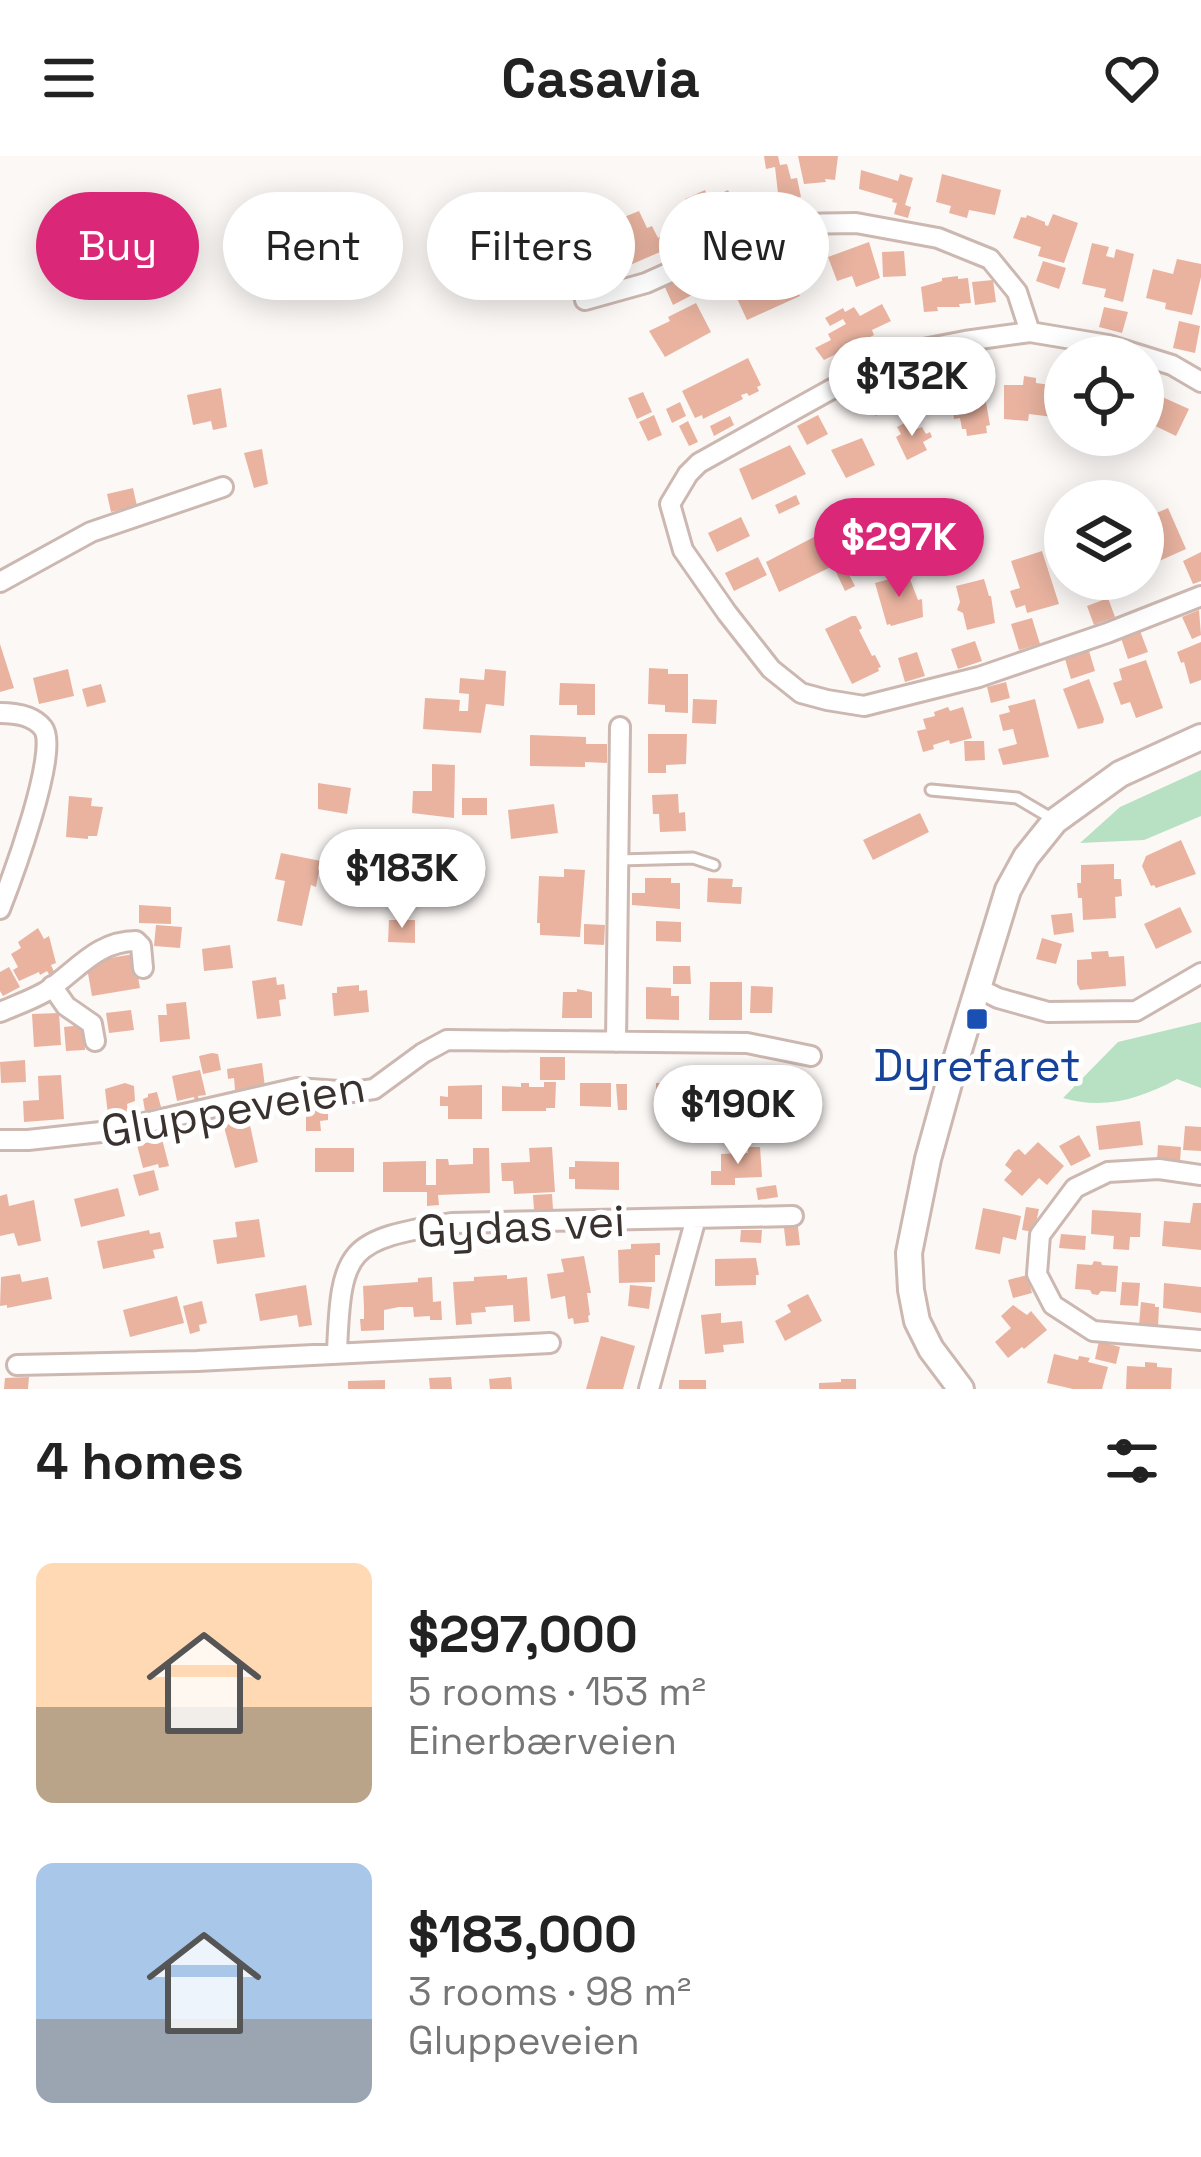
<!DOCTYPE html>
<html lang="en">
<head>
<meta charset="utf-8">
<style>
  body { margin:0; font-family:"Space Grotesk",sans-serif; background:#f2f2f2; color:#222; height:100vh; display:flex; flex-direction:column; font-size:45px; white-space:nowrap }
  * { box-sizing:border-box; margin:0 }
  p { font-size:39px; color:#767676 }
  .icon { flex:none; width:66px; height:66px; fill:none; stroke:currentColor; stroke-width:2; stroke-linecap:round; stroke-linejoin:round }
  .map { position:relative; height:1233px; overflow:hidden }
  .details { display:flex; flex-direction:column; background:#fff; flex:1 }
  .details>* { flex:none }
  .hud { position:absolute; left:36px; top:36px; width:1131px; height:108px; display:flex; gap:24px }
  .tools { position:absolute; left:1044px; top:180px; display:grid; gap:24px }
  .tools a { display:grid; place-items:center; width:120px; height:120px; border-radius:50%; background:#fff; box-shadow:0 6px 30px #0003; font-size:60px }
  .price { position:absolute; translate:-50% -102px; padding:0 27px; border-radius:42px; background:#fff; color:#222; font-size:39px; line-height:78px; filter:drop-shadow(0 3px 6px #0008) }
  .price::after { content:''; position:absolute; left:50%; top:72px; width:36px; height:27px; margin-left:-18px; background:inherit; clip-path:polygon(0 0,100% 0,50% 100%) }
  .price.current { background:#db2777; color:#fff }
  ul { padding:0; list-style:none }
  li { display:flex; align-items:center; gap:36px; height:300px; padding:0 36px }
  li span { display:grid; place-items:center; flex:none; width:336px; height:240px; border-radius:18px; color:#555 }
  li>.icon { margin-inline-start:auto }
  span .icon { width:144px; height:144px; fill:#fffc; stroke-width:1 }
  li b { font-size:51px }
  h2 { display:flex; justify-content:space-between; align-items:center; height:144px; padding:0 36px; font-size:51px }
  .chip { padding:0 42px; border-radius:54px; background:#fff; box-shadow:0 6px 30px #0003; font-size:42px; line-height:108px }
  .chip.current { background:#db2777; color:#fff }
  header { display:flex; justify-content:space-between; align-items:center; height:156px; padding:0 36px; background:#fff; font-size:54px; font-weight:800 }
  .map>svg:first-child { display:block }
</style>
</head>
<body>
<header><svg class="icon" aria-label="menu" viewBox="0 0 24 24"><path d="M4 6h16M4 12h16M4 18h16"/></svg>Casavia<svg class="icon" aria-label="heart" viewBox="0 0 24 24"><path d="M12 20l-8-8c-3-5 5-10 8-4 3-6 11-1 8 4z"/></svg></header>
<div class="map">
<svg width="1201" height="1233" viewBox="0 0 1201 1233">
  <rect width="100%" height="100%" fill="#fcf8f6"/>
  <path fill="#b7e1c2" d="M1201,614v46l-57,24 -64,3 40,-36z
    M1201,866v66l-24,-9c-37,20 -73,31 -114,19l55,-56z"/>
  <path fill="#e9b3a0" d="M764,0h14l2,9 7,-1 4,15 6,-1 4,19 -22,5 -4,-35 -9,2z
    M798,0h40l-3,24 -10,-1 1,3 -22,2z
    M861,14l37,11 2,-7 13,4 -8,27 6,2 -3,11 -14,-4 3,-11 -5,-1 1,-3 -34,-10z
    M942,18l59,16 -6,25 -26,-5 -2,8 -18,-5 2,-7 -15,-4z
    M705,34l4,9 19,-9 8,16 -9,5 3,7 -9,4 -3,-6 -20,9 -13,-26z
    M639,55l8,17 5,-2 6,12 3,-2 6,13 -37,16 -2,-6 -5,2 -15,-32 18,-8 -2,-4z
    M1053,58l25,9 -14,40 -26,-7 3,-9 -28,-9 8,-21 5,1 1,-3 18,7v3l3,1z
    M869,86l11,36 -24,9 -4,-11 -15,5 -9,-24z
    M593,87l18,12 -9,14 -18,-11z
    M1092,87l17,4 -3,9 8,2 2,-9 18,5 -11,48 -19,-5 2,-8 -24,-5z
    M904,95l2,25 -23,1 -1,-25z
    M1177,103l24,5v13l-9,38 -27,-6 1,-6 -20,-5 7,-29 20,5z
    M1043,105l23,7 -7,21 -23,-8z
    M786,114l14,26 -53,24 -13,-28z
    M685,119l9,19 -21,11 -9,-20z
    M958,120v3l10,-1 3,25 -12,1 1,3h-23l1,4 -14,1 -3,-25 21,-6v-3z
    M993,124l3,22 -21,3 -3,-23z
    M696,147l15,29 -46,25 -16,-26 21,-10 -2,-4z
    M882,148l9,17 -19,9 2,5 -50,25 -9,-12 16,-8 -3,-6 18,-10 -3,-5 -13,7 -5,-8 18,-10 2,4 9,-5 6,9z
    M1104,151l24,5 -6,21 -23,-6z
    M1179,165l21,5 -5,27 -22,-5z
    M748,202l13,27 -4,2 2,4 -10,5 -2,-3 -6,2 2,4 -40,20 -1,-4 -7,3 -13,-27z
    M980,213l10,56 -4,1 1,7 -20,3 -1,-7h-4l-2,-11 -6,1 -2,-17 6,-1 -3,-28z
    M1024,220l12,2v5l21,3 -4,31 -24,-3 -1,7 -24,-2v-34h19z
    M882,229l10,19 -16,12 -2,-3 -2,1 -10,-18z
    M221,232l6,39 -14,3 -2,-9 -18,4 -6,-30z
    M1149,235l40,18 -13,27 -33,-16v-16z
    M643,236l9,20 -15,7 -9,-21z
    M680,246l6,14 -14,7 -6,-14z
    M654,259l8,20 -14,6 -9,-19z
    M818,259l10,19 -21,11 -10,-19z
    M730,260l4,9 -20,11 -4,-10z
    M912,263l5,10 5,-2 4,7 4,-2 2,5 -9,5 4,8 -20,10 -11,-23 5,-3 -4,-7z
    M688,265l10,21 -9,4 -10,-20z
    M862,282l13,27 -29,13 -15,-28z
    M790,289l16,29 -54,26 -13,-31z
    M262,293l6,35 -14,4 -10,-35z
    M133,332l4,18 -26,6 -4,-18z
    M796,339l4,9 -21,10 -4,-9z
    M1168,352l18,41 -29,13 -14,-32v-11z
    M741,361l9,19 -33,16 -9,-19z
    M816,380l17,30 -54,26 -13,-30z
    M1042,395l17,53 -32,9 -2,-8 -9,3 -6,-17 10,-3 -9,-27z
    M1201,396v29l-8,3 -10,-23z
    M758,401l9,18 -33,16 -9,-18z
    M844,409l11,21 -10,5 -10,-21z
    M908,418l10,26 4,-1 1,18 -32,9 -1,-2 -3,1 -12,-42z
    M984,423l5,17h2l4,27 -28,7 -4,-17 -6,-3 3,-8 -4,-16z
    M1108,442l7,19 -21,8 -7,-19z
    M1199,454l2,25 -9,4 -10,-22z
    M852,460h4l6,12 -3,2 13,26 3,-1 6,12 -3,1 1,3 -27,13 -27,-55z
    M1032,462l8,26 -21,6 -8,-26z
    M1140,475l8,21 -20,7 -7,-21z
    M975,485l7,20 -24,8 -7,-20z
    M1201,486v38l-11,4 -6,-22 -3,1 -4,-11z
    M0,488l14,44 -14,4z
    M1089,495l6,20 -24,8 -6,-20z
    M917,496l8,24 -20,6 -7,-24z
    M1146,504l17,48 -27,10 -6,-16 -9,3 -8,-22 9,-3 -3,-11z
    M649,512l19,1v5h20v39l-23,-1v-7l-17,-1z
    M68,513l6,27 -35,8 -6,-26z
    M485,513l21,2 -2,35 -18,-2 -5,29 -58,-4 2,-31 35,2 -1,11h9l1,-17 -10,-1 1,-15 24,2z
    M1089,523l15,40 -1,4 -25,6 -15,-40z
    M1006,526l4,16 -19,5 -4,-16z
    M560,527l35,1v31h-18v-10h-18z
    M101,528l5,18 -19,5 -5,-18z
    M693,543l24,1 -1,24 -24,-1z
    M1035,543l14,58 -46,8 -5,-16 19,-5 -4,-15 -10,2 -4,-16 11,-3 -2,-6z
    M948,551l2,4 13,-4 9,31 -22,6 -1,-4 -16,5 1,4 -11,3 -6,-21 9,-2 -3,-10 12,-3 -1,-4z
    M648,578h39l-1,30 -20,1v8h-18z
    M530,579l56,2v7h21v19l-22,-1v5l-55,-1z
    M964,585h20l1,19 -20,1z
    M432,608l23,1 -1,53 -42,-5 1,-22h19z
    M318,627l33,5 -4,26 -29,-5z
    M678,638l1,19 6,-1 1,19 -26,1 -1,-18h-6l-1,-19z
    M69,640l23,2 -1,8 12,1 -6,29h-9v3l-22,-2z
    M462,642h25v17h-25z
    M554,648l4,29 -47,6 -3,-29z
    M920,657l9,19 -56,28 -10,-20z
    M1181,684l15,34 -40,14 -2,-3 -3,1 -9,-20 4,-10z
    M281,697l40,8 -5,26 -5,-2 -9,41 -25,-5 8,-40 -10,-2z
    M1114,708v15h7l1,17 -7,1 1,21 -33,2 -1,-22h-4l-1,-15h4v-18z
    M564,713l21,1 -5,67 -40,-2v-12h-3l2,-47 25,1z
    M645,722h26v5h9v26l-48,-4v-12h13z
    M708,722l25,1 -1,8h10l-1,17 -34,-2z
    M139,749l32,2v17l-32,-1z
    M1180,751l12,25 -36,17 -12,-25z
    M1072,757l2,19 -20,3 -3,-20z
    M389,764h26v23l-27,-1z
    M656,765l25,1v20l-25,-1z
    M584,768l21,1 -1,20 -20,-1z
    M156,769l26,2 -2,21 -26,-2z
    M38,772l6,11 5,-3 7,27 -5,2 4,9 -5,2 -3,-5 -7,4 -1,-3 -20,9 -6,-11 5,-3 -7,-13 10,-6 -3,-6z
    M1042,782l20,6 -6,20 -20,-5z
    M230,789l3,23 -29,3 -2,-22z
    M1108,795l1,6 15,-1 2,30 -46,4 -3,-6v-24l15,-1 -1,-7z
    M134,798l6,34 -48,8 -6,-34z
    M673,810h17l1,18h-18z
    M9,811l11,20 -17,9 -3,-5v-19z
    M276,821l1,8 7,-1 2,15 -7,1 2,16 -24,3 -5,-38z
    M710,826h32v38h-33z
    M359,829v6l8,-1 2,22 -35,4 -2,-23h5v-6z
    M751,830l22,1 -1,26h-22z
    M646,831l25,1v8h8v24l-33,-1z
    M577,833l15,3v26h-30l1,-26h14z
    M186,846l4,37 -30,3 -2,-27h9l-1,-11z
    M131,854l3,20 -25,3 -3,-20z
    M59,857l2,32 -27,2 -2,-33z
    M83,869l2,25 -19,1 -2,-24z
    M212,897l6,1 3,16 -18,4 -4,-18z
    M540,901h25v23h-25z
    M25,904l1,22 -25,1 -1,-21z
    M262,907l3,24 -30,3 -1,-12 -6,1 -1,-10z
    M200,914l6,25 -8,1 2,9 -4,1 -2,-9 -17,4 -5,-25z
    M61,919l3,44 -40,3 -1,-21 16,-1 -1,-24z
    M544,926h12l-1,26h-9v3h-44v-25l19,1v-4h8v4h15z
    M125,927l9,3 1,15 -8,3 1,8 -20,3 -3,-26z
    M580,927h31v24l-31,-1z
    M656,927h29l-2,30 -27,-3z
    M616,928h11v26h-9z
    M482,929v34h-34v-13h-8v-10l8,1v-11z
    M728,929h33v26l-22,3v-3h-11z
    M157,936l4,15 -16,4 -2,-12 5,-2v-3z
    M328,952v12l-8,1 1,10h-15v-22z
    M248,960l10,46 -23,6 -12,-45z
    M1140,965l3,24 -44,5 -3,-24z
    M1185,970l16,1v24l-18,-1z
    M1079,979l12,21 -20,10 -12,-20z
    M162,983l7,27 -10,2 -1,-4 -15,4 -6,-23z
    M1038,986l26,24 -17,19 -8,-7 -17,18 -18,-16 8,-9 -7,-6 9,-13 5,-3 6,6z
    M1158,989l23,2 -1,15 -23,-2z
    M552,991l3,45 -41,2 -1,-13h-11l-1,-18 29,-1 -1,-14z
    M748,991h12l2,30 -27,1v7h-24v-14h10v-17l27,-1z
    M315,992h39v24h-39z
    M473,992h16l1,45 -52,2 1,10 -12,1v-14h-44v-30l43,-1v24h10v-26h12l1,6 24,-1z
    M575,1005l44,1v28l-44,-1v-10h-6v-12h6z
    M154,1014l5,20 -20,6 -6,-21z
    M776,1029l2,12 -20,3 -2,-12z
    M118,1032l7,28 -44,11 -7,-28z
    M7,1038l2,12 25,-6 7,41 -23,5 -4,-13 -14,3v-40z
    M552,1038l1,15 -19,1 -1,-15z
    M1193,1047h8v47l-39,-4 2,-25 26,2z
    M1026,1051l13,2 -5,23 -12,-2z
    M983,1052l38,8 -5,24 -13,-3 -3,17 -25,-5z
    M1092,1054l49,3 -1,24h-10l-1,13 -16,-1 1,-13 -23,-2z
    M259,1063l6,38 -48,7 -4,-24 24,-3 -2,-15z
    M798,1071l2,18 -14,1 -2,-18z
    M149,1074l1,4 10,-2 4,16 -11,2 2,8 -52,11 -6,-28z
    M741,1074h21l-1,13 -21,-1z
    M1061,1078l25,2 -1,14 -26,-2z
    M660,1087v12h-5v27l-36,1 -1,-33 13,-1v-5z
    M584,1100l7,37h-4l3,22 -2,1 1,6 -15,2 -1,-6 -5,1 -3,-23 -14,3 -4,-25 17,-2 -3,-13z
    M756,1102l3,17h-3v10l-41,1v-27z
    M1094,1105l7,1 1,3 16,1 -2,26 -15,-1 -3,4 -6,-1 -2,-4 -15,-1 2,-25 15,1z
    M20,1118l2,8 26,-5 4,22 -45,9v-3l-7,1 1,-29z
    M507,1119v4l20,-2 3,44 -16,1 -1,-17 -28,2 1,5 -15,1 1,11 -16,1 -3,-43 21,-1v-4z
    M1027,1119l5,18 -19,5 -5,-18z
    M432,1121l1,25 8,-1 1,19h-12v-4l-16,1 -1,-10h-14l-15,3v20l-23,1 -1,-12h4v-11l-1,-22 55,-4v-4z
    M1122,1126l18,1 -2,23 -18,-1z
    M1164,1127l37,4v26l-38,-5z
    M306,1129l6,40 -13,2 -2,-12 -37,6 -5,-27z
    M630,1129l22,2 -3,22 -21,-3z
    M808,1138l14,27 -37,20 -10,-20 16,-9 -4,-7z
    M177,1140l7,27 -54,14 -7,-27z
    M202,1145l5,22 -8,2 1,6 -10,3 -7,-28z
    M1141,1146l14,2v3h4l-1,20 -19,-1z
    M1013,1149l14,10 4,-4 16,19 -23,19 -2,-2 -14,11 -13,-16 16,-14 -10,-12z
    M721,1157v10l21,-2 2,22 -21,2 1,7 -19,2 -4,-39z
    M601,1180l34,10 -12,43h-37z
    M1099,1185l21,6 -4,17 -21,-5z
    M1054,1198l24,6 1,-4 11,2 -2,4 20,5 -6,22h-29l-26,-6z
    M1145,1206l12,1v4l15,1 -1,21h-45l1,-23 18,1z
    M29,1221l-1,12h-24l1,-11z
    M451,1221l1,12h-22l-1,-11z
    M511,1221l1,12h-22l-1,-10z
    M841,1223h15v10h-37v-6l22,-1z
    M385,1224v9h-37v-8z
    M679,1224h27v9h-27z"/>
  <g fill="none" stroke-linecap="round" stroke-linejoin="round">
    <g stroke="#ccb8b1" stroke-width="15">
      <path id="lane" d="M931,634l86,8 34,20
        M619,704l74,-2 21,7"/>
    </g>
    <g stroke="#ccb8b1" stroke-width="24">
      <path id="street" d="M585,144l61,-17 69,-31 78,-28 63,-1 82,15 52,21 27,33 13,40
        M1201,226l-29,-17 -64,-20 -78,-13 -65,9 -52,10 -47,19 -167,93 -11,11 -18,30 13,46 44,63 44,56 30,24 26,7 37,6 115,-29 128,-44 94,-37
        M0,426l91,-50 132,-45
        M0,557c15,0 33,2 43,15 17,22 -32,153 -43,181
        M52,830l14,20 26,18 3,17
        M976,831l22,11 50,14 88,-1 65,-38
        M0,856c14,-6 31,-12 45,-20 31,-20 51,-51 91,-51l5,5 2,22
        M616,886l4,-315
        M0,984h28l82,-9 187,-43 55,4 22,-3 49,-36 24,-13 300,3 64,13
        M1201,1019l-42,-6 -51,3 -33,16 -35,47 -3,39 16,31 40,26 108,9
        M337,1196c4,-105 11,-112 115,-129l341,-7
        M17,1209l180,-4 353,-18
        M649,1233l47,-171"/>
    </g>
    <g stroke="#ccb8b1" stroke-width="30">
      <path id="secondary" d="M961,1233l-30,-40 -14,-28 -6,-31 -2,-37 19,-94 23,-83 57,-186 18,-33 29,-36 65,-47 81,-37"/>
    </g>
    <use href="#lane" stroke="#fff" stroke-width="9"/>
    <use href="#street" stroke="#fff" stroke-width="18"/>
    <use href="#secondary" stroke="#fff" stroke-width="24"/>
  </g>
  <rect fill="#1a4fb4" stroke="#fff" stroke-width="4.5" x="965" y="851" width="24" height="24" rx="6"/>
  <g text-anchor="middle" dominant-baseline="central" stroke-width="10" stroke-linejoin="round" paint-order="stroke">
    <g font-size="45" fill="#164399" stroke="#fff">
      <text x="977" y="909">Dyrefaret</text>
    </g>
    <g font-size="45" fill="#3a322f" stroke="#fff">
      <text transform="translate(233 953) rotate(-10)">Gluppeveien</text>
      <text transform="translate(521 1070) rotate(-3)">Gydas vei</text>
    </g>
  </g>
</svg>
<div class="tools">
<a><svg class="icon" aria-label="locate" viewBox="0 0 24 24"><circle cx="12" cy="12" r="6"/><path d="M12 2v4M12 18v4M2 12h4M18 12h4"/></svg></a>
<a><svg class="icon" aria-label="layers" viewBox="0 0 24 24"><path d="M12 4l9 5-9 5-9-5zM3 14l9 5 9-5"/></svg></a>
</div>
<b class="price" style="left:912px;top:283px">$132K</b>
<b class="price current" style="left:899px;top:444px">$297K</b>
<b class="price" style="left:402px;top:775px">$183K</b>
<b class="price" style="left:738px;top:1011px">$190K</b>
<div class="hud">
<a class="chip current">Buy</a>
<a class="chip">Rent</a>
<a class="chip">Filters</a>
<a class="chip">New</a>
</div>
</div>
<section class="details">
<h2>4 homes<svg class="icon" aria-label="filters" viewBox="0 0 24 24"><path d="M4 7h16M4 17h16"/><circle cx="9" cy="7" r="2"/><circle cx="15" cy="17" r="2"/></svg></h2>
<ul>
<li><span style="background:linear-gradient(#ffd9b3 60%,#b9a48a 0)"><svg class="icon" aria-label="home" viewBox="0 0 24 24"><path d="M3 11l9-7 9 7M6 9v11h12V9"/></svg></span><div><b>$297,000</b><p>5 rooms · 153 m²</p><p>Einerbærveien</p></div></li>
<li><span style="background:linear-gradient(#a9c7e8 65%,#9aa5b1 0)"><svg class="icon" aria-label="home" viewBox="0 0 24 24"><path d="M3 11l9-7 9 7M6 9v11h12V9"/></svg></span><div><b>$183,000</b><p>3 rooms · 98 m²</p><p>Gluppeveien</p></div></li>
</ul>
</section>
</body>
</html>
